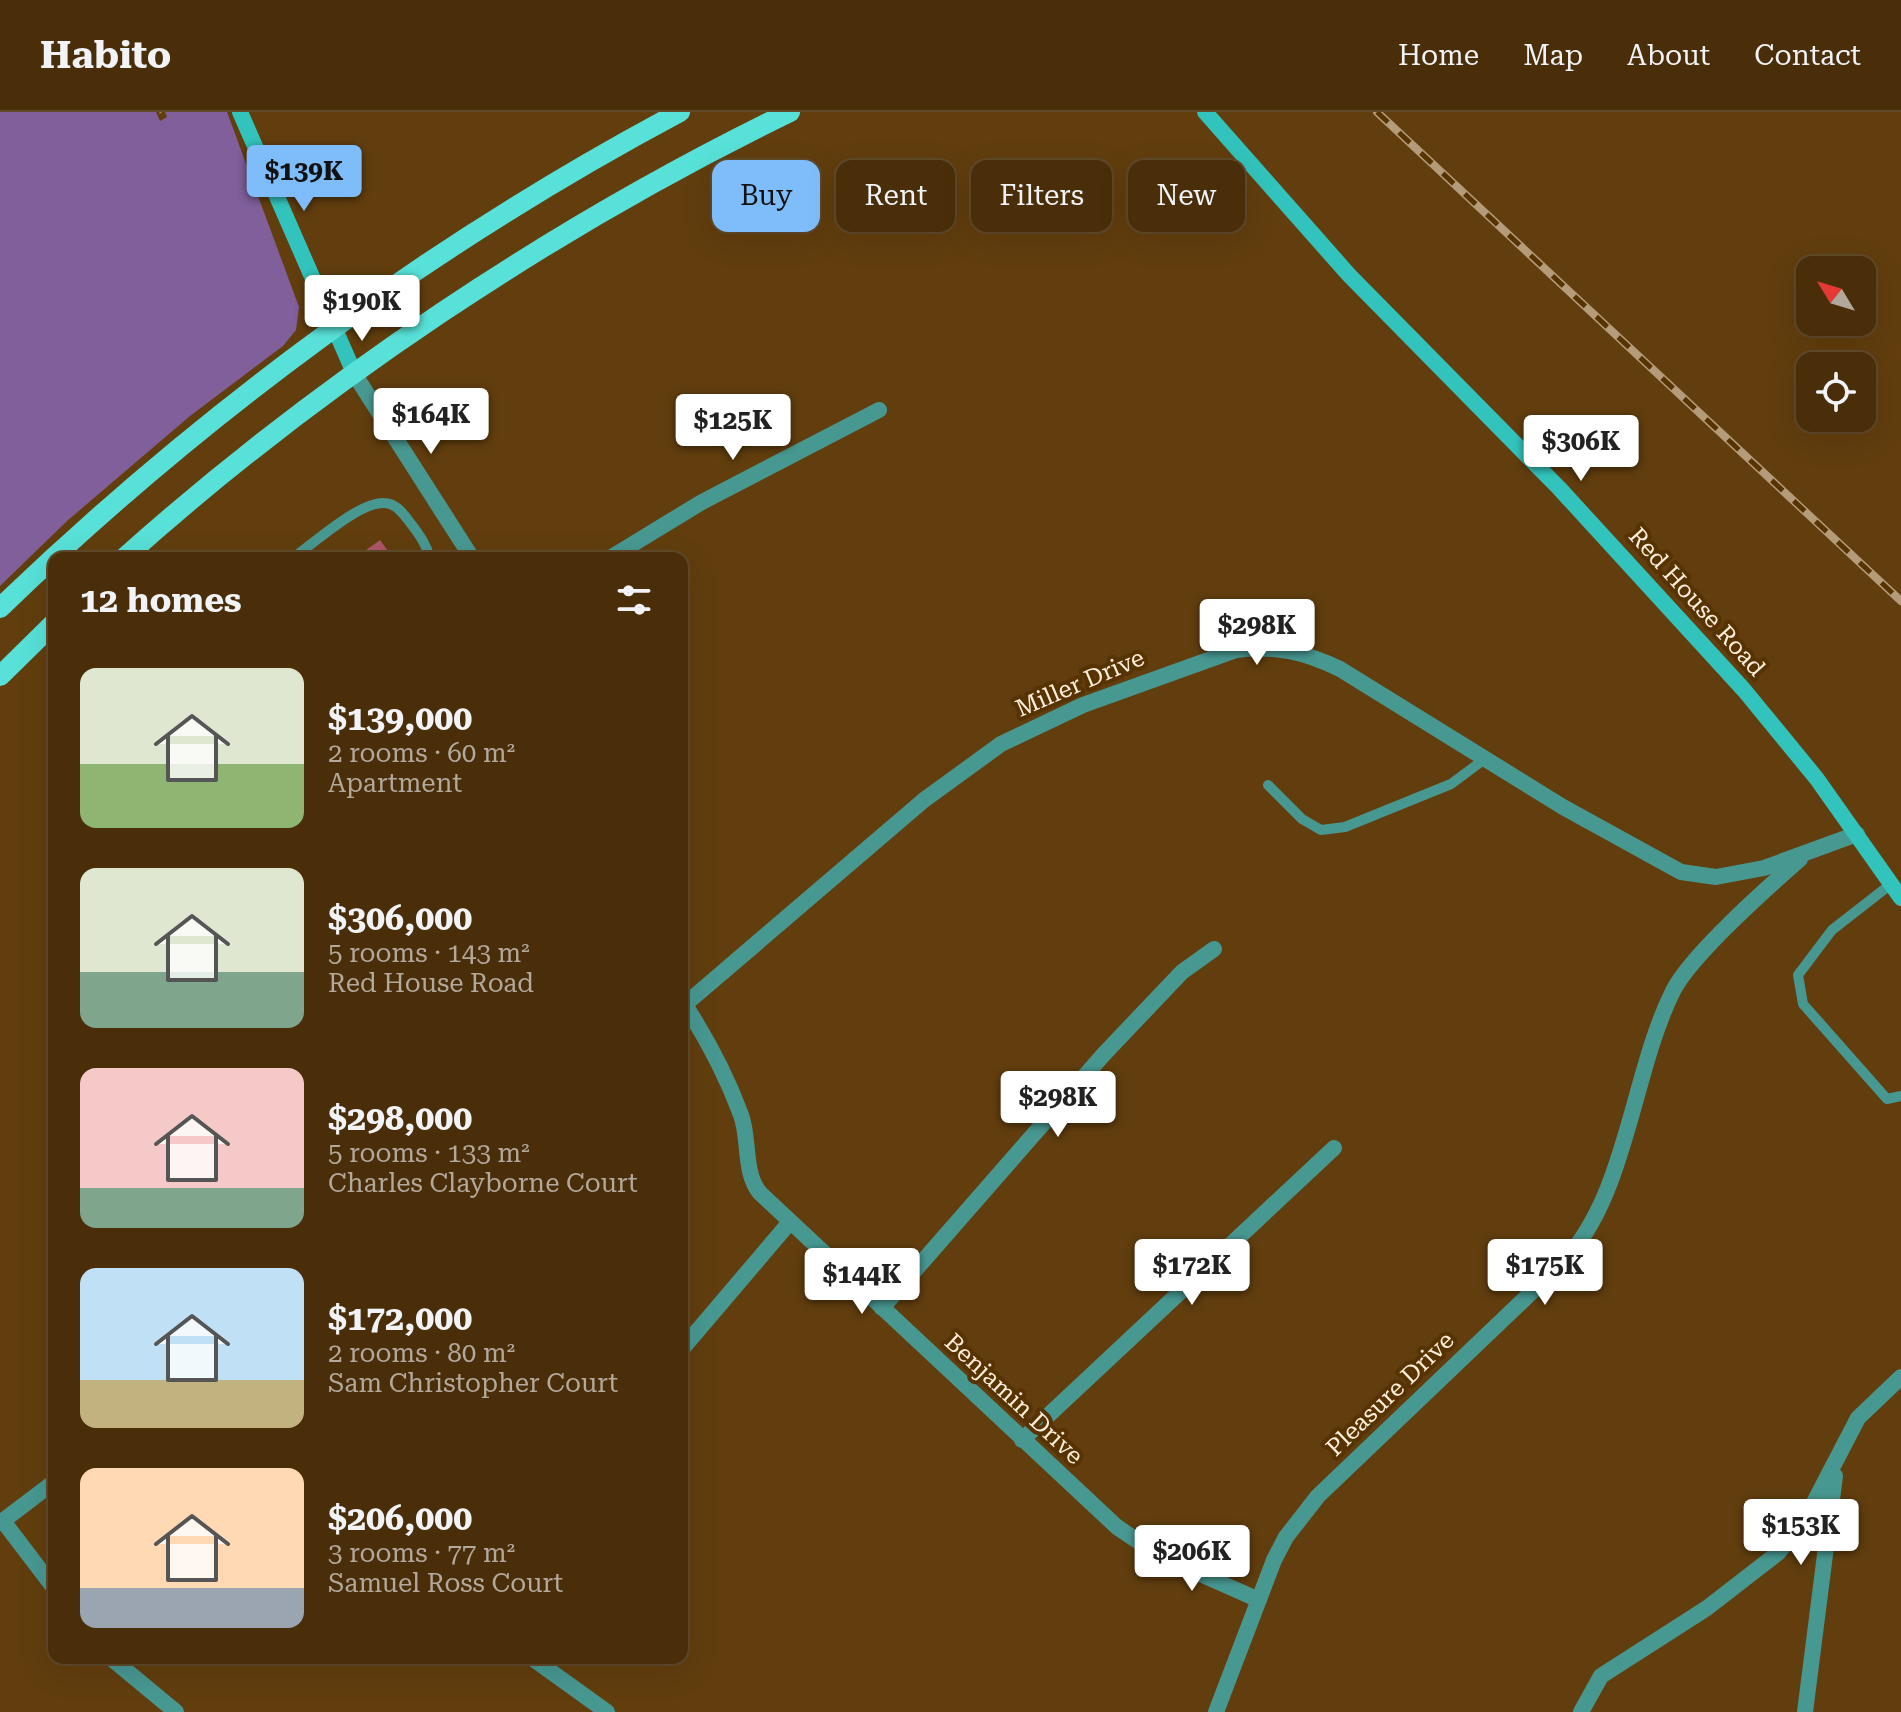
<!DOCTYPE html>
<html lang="en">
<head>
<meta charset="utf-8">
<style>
  body { margin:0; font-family:"Roboto Serif",serif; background:#513613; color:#f1f3f6; height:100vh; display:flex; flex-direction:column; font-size:30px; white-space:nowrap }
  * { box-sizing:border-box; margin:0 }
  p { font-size:26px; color:#b2a89c }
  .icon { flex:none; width:44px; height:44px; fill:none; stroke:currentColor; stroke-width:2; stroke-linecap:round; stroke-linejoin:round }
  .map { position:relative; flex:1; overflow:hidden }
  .details { position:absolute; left:48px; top:440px; width:640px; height:1112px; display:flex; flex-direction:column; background:#4a2e0a; border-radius:16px; box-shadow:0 8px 32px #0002,0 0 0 2px #614a2b }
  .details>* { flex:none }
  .banner { position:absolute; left:712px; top:48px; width:760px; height:72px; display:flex; gap:16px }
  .needle { width:52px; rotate:308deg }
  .tools { position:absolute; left:1796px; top:144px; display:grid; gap:16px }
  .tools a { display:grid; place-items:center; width:80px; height:80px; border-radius:16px; background:#4a2e0a; box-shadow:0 8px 32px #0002,0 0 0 2px #614a2b; font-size:40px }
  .price { position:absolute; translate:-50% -68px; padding:0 18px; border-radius:8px; background:#fff; color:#222; font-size:26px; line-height:52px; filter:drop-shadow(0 2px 4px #0008) }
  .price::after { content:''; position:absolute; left:50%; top:48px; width:24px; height:18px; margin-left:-12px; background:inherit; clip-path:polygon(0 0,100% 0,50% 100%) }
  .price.current { background:#7fbdfa; color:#111 }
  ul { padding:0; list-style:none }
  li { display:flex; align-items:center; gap:24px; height:200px; padding:0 32px }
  li span { display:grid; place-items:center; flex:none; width:224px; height:160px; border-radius:16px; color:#555 }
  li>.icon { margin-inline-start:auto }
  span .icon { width:96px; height:96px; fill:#fffc; stroke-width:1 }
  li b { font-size:34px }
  h2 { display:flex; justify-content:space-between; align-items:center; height:96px; padding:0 32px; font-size:34px }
  .chip { padding:0 28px; border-radius:16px; background:#4a2e0a; box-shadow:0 8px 32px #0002,0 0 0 2px #614a2b; font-size:28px; line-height:72px }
  .chip.current { background:#7fbdfa; color:#111 }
  header { display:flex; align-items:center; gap:48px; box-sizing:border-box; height:112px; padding:0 40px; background:#4a2e0a; border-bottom:2px solid #614a2b }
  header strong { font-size:38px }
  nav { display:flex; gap:44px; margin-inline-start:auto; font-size:28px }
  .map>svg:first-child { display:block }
</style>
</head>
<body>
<header>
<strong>Habito</strong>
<nav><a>Home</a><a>Map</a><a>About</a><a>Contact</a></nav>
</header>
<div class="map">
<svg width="1901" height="1600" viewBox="0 0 1901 1600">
  <rect width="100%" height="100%" fill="#623e0e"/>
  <path fill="#805f9a" d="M0,0h156l4,9 7,-4 -2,-5h62l72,195 -3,23 -13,16 -93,70 -123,105 -67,65z"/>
  <path fill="#ae5768" d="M380,428l13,18h-38z"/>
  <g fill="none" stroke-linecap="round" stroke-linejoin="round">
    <path stroke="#9a7d58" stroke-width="3" stroke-dasharray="4 4" stroke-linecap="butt" d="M160,0l1,1"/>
    <path stroke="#489892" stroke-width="10" d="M293,446c21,-15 66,-56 91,-55 13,0 21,13 28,22 8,11 14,19 18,33
      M1268,673l34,34 19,11 24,-3 106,-43 35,-26
      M1891,772l-59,46 -34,45 5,29 84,95 14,-3"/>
    <path stroke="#489892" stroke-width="16" d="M355,263l117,183
      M610,446l92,-56 177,-92
      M685,893c22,34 42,72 56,110 9,24 2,58 19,78l357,334 43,29 99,44
      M682,895l242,-207 77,-56 82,-39 153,-55c39,-5 69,2 104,19l223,138 118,65 35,5 48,-9 93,-34
      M882,1196l222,-254 78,-82 32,-23
      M682,1237l108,-127
      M1022,1328l312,-292
      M3,1409l51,67
      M0,1411l54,-41
      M111,1546l65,54
      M532,1546l75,54
      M1216,1600l58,-152 12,-23 32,-41 242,-231c67,-66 71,-190 113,-274 18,-36 94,-103 127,-132
      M1581,1600l20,-36 106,-68 71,-55 28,-35 52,-100 43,-41
      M1805,1600l30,-236"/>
    <path stroke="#32c4bc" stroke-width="16" d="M240,0l115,263
      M1205,0l144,163 210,213 185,202 73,89 84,119"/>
    <path stroke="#58e1d8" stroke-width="20" d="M124,446c194,-174 431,-332 666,-446
      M0,496c202,-195 432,-364 680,-496
      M0,564l54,-53"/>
    <g stroke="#b49b7a" stroke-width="8">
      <path id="rail" d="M1377,0l524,489"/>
    </g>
    <use href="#rail" stroke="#563300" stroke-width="5" stroke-dasharray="15" stroke-linecap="butt"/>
  </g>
  <g text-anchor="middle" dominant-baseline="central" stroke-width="8" stroke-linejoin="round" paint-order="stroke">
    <g font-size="24" fill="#feeedc" stroke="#563300">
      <text transform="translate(1697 490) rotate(48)">Red House Road</text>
      <text transform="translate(1080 571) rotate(-23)">Miller Drive</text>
      <text transform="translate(1390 1282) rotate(-44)">Pleasure Drive</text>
      <text transform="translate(1014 1287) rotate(43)">Benjamin Drive</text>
    </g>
  </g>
</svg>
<div class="tools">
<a><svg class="needle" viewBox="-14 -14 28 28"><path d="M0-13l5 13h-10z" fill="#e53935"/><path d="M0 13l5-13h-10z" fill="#b2a89c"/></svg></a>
<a><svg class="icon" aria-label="locate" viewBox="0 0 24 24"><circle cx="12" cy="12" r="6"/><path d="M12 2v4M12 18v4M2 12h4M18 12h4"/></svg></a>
</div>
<b class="price current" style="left:304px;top:101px">$139K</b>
<b class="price" style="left:362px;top:231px">$190K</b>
<b class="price" style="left:431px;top:344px">$164K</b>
<b class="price" style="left:733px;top:350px">$125K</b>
<b class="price" style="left:1581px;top:371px">$306K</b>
<b class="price" style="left:1257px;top:555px">$298K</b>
<b class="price" style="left:1058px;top:1027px">$298K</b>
<b class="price" style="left:1192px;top:1195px">$172K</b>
<b class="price" style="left:1545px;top:1195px">$175K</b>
<b class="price" style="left:862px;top:1204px">$144K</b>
<b class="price" style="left:1801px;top:1455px">$153K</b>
<b class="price" style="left:1192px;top:1481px">$206K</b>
<div class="banner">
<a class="chip current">Buy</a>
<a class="chip">Rent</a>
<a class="chip">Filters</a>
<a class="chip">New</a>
</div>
<section class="details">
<h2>12 homes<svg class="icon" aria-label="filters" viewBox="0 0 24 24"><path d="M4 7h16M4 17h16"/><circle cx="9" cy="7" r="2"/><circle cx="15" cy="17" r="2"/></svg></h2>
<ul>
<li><span style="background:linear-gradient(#dfe7d0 60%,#8fb573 0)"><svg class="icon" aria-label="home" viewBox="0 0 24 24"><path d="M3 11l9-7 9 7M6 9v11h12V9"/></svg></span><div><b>$139,000</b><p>2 rooms · 60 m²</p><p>Apartment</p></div></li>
<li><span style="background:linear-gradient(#dfe7d0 65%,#7fa58c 0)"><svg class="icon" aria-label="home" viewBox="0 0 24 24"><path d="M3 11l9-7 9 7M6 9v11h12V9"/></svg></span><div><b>$306,000</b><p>5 rooms · 143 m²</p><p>Red House Road</p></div></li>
<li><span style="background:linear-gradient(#f6c9c9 75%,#7fa58c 0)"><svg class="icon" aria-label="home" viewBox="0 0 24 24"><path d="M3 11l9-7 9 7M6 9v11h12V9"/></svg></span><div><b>$298,000</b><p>5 rooms · 133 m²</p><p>Charles Clayborne Court</p></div></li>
<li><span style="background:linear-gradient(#bfe0f5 70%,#c2b280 0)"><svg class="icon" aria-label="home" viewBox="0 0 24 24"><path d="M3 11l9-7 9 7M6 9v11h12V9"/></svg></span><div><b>$172,000</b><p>2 rooms · 80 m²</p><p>Sam Christopher Court</p></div></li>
<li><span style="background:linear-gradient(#ffd9b3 75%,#9aa5b1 0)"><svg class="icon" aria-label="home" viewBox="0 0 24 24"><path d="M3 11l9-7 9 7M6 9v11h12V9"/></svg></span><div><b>$206,000</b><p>3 rooms · 77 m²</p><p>Samuel Ross Court</p></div></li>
</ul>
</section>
</div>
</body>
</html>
